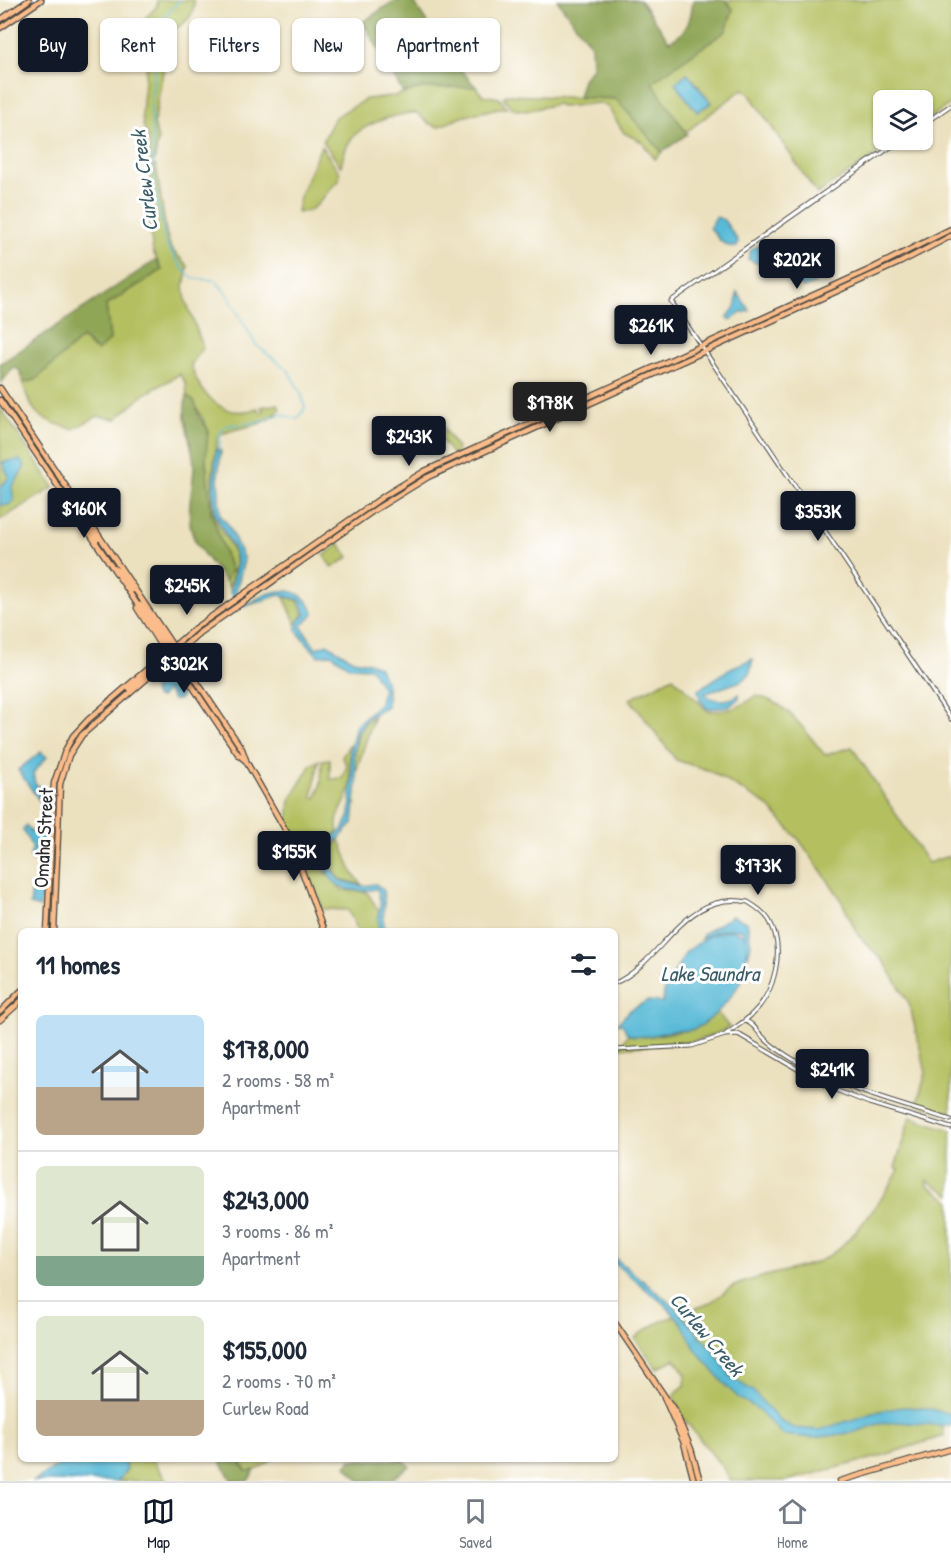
<!DOCTYPE html>
<html lang="en">
<head>
<meta charset="utf-8">
<style>
  body { margin:0; font-family:"Patrick Hand",sans-serif; background:#f2f2f3; color:#1f2937; height:100vh; display:flex; flex-direction:column; font-size:22px; white-space:nowrap }
  * { box-sizing:border-box; margin:0 }
  p { font-size:20px; color:#747a83 }
  .icon { flex:none; width:33px; height:33px; fill:none; stroke:currentColor; stroke-width:2; stroke-linecap:round; stroke-linejoin:round }
  .map { position:relative; flex:1; overflow:hidden }
  .details { position:absolute; left:18px; top:928px; width:600px; height:534px; display:flex; flex-direction:column; background:#fff; border-radius:9px; box-shadow:0 2px 4px #0004 }
  .details>* { flex:none }
  .hud { position:absolute; left:18px; top:18px; width:600px; height:54px; display:flex; gap:12px }
  .buttons { position:absolute; left:873px; top:90px; display:grid; gap:12px }
  .buttons a { display:grid; place-items:center; width:60px; height:60px; border-radius:9px; background:#fff; box-shadow:0 2px 4px #0004; font-size:30px }
  .price { position:absolute; translate:-50% -51px; padding:0 14px; border-radius:6px; background:#111827; color:#fff; font-size:20px; line-height:39px; filter:drop-shadow(0 2px 3px #0008) }
  .price::after { content:''; position:absolute; left:50%; top:36px; width:18px; height:14px; margin-left:-9px; background:inherit; clip-path:polygon(0 0,100% 0,50% 100%) }
  .price.selected { background:#222; color:#fff }
  ul { padding:0; list-style:none }
  li { display:flex; align-items:center; gap:18px; height:150px; padding:0 18px }
  li+li { border-top:2px solid #e0e1e3 }
  li span { display:grid; place-items:center; flex:none; width:168px; height:120px; border-radius:9px; color:#555 }
  li>.icon { margin-inline-start:auto }
  span .icon { width:72px; height:72px; fill:#fffc; stroke-width:1 }
  li b { font-size:26px }
  h2 { display:flex; justify-content:space-between; align-items:center; height:72px; padding:0 18px; font-size:26px }
  .chip { padding:0 21px; border-radius:9px; background:#fff; box-shadow:0 2px 4px #0004; font-size:21px; line-height:54px }
  .chip.selected { background:#111827; color:#fff }
  .dock { display:flex; justify-content:space-around; align-items:center; height:84px; border-top:2px solid #e0e1e3; background:#fff; font-size:16px; color:#747a83 }
  .dock a { display:grid; justify-items:center; gap:3px }
  .dock .selected { color:#111827 }
  .map>svg:first-child { display:block }
</style>
</head>
<body>
<div class="map">
<svg width="951" height="1481" viewBox="0 0 951 1481">
  <rect width="100%" height="100%" fill="#fff"/>
  <filter id="ink" filterUnits="userSpaceOnUse"><feTurbulence type="fractalNoise" baseFrequency=".0167" numOctaves="2"/><feDisplacementMap in="SourceGraphic" scale="12" xChannelSelector="R" yChannelSelector="G"/><feConvolveMatrix kernelMatrix="1 2 1 2 8 2 1 2 1" color-interpolation-filters="sRGB"/></filter>
  <filter id="wash" filterUnits="userSpaceOnUse"><feTurbulence type="fractalNoise" baseFrequency=".008" numOctaves="4" result="noise"/><feDisplacementMap in="SourceGraphic" scale="24" xChannelSelector="R" yChannelSelector="G"/><feGaussianBlur stdDeviation="1.35" result="paint"/><feColorMatrix in="noise" values="0 0 0 0 0 0 0 0 0 0 0 0 0 0 0 0 0 1.4 0 .05"/><feComposite in="paint" operator="in"/></filter>
  <g filter="url(#wash)">
    <rect width="100%" height="100%" fill="#ece1bf"/>
    <path fill="#b4c061" stroke="#707646" stroke-width="1.5" fill-rule="evenodd" d="M157,0h37c1,17 -9,24 -24,31l-16,92 4,18 -4,21 -4,-1 -2,-23 -5,-13 -1,-12 6,-66 -8,-6v-17l17,-18z
      M725,0h226v103l-28,20 -1,-23h-38v40h15l-82,54 -69,-102 -5,-3 -57,43 -35,-50 75,-51 7,-22zM693,79l18,24 -14,9 -22,-29z
      M459,86l17,1 6,8 17,3 8,10h-9l-36,9 -24,10 -10,-4 -11,-10c-16,-1 -47,9 -60,20 -10,8 -14,22 -16,34l-18,-26 12,-24 31,-18 28,-3 28,-8z
      M507,95l109,4 46,53 -7,7 -13,-17 -18,-9 -17,-27 -8,-3 -36,4 -6,-3 -31,7 -13,-2 -10,-12z
      M321,146l19,27 -1,8c-16,11 -20,33 -42,31l3,-17z
      M150,165l6,1 10,66 5,17 17,17 -4,20 2,15 17,46 -12,18c9,31 34,56 66,43l4,5 3,-2 -3,-4 17,-3 2,5c-15,21 -42,15 -62,27 -3,26 -10,50 -4,78 3,16 19,28 21,46 1,9 -5,19 -6,28l-4,-7 6,-10c-5,-21 -17,-40 -20,-62 -4,-20 -5,-40 -5,-60 0,-6 2,-13 2,-18 -1,-7 -16,-31 -21,-35l-1,-12 -6,-10 -35,20 -29,25 -18,-3 -25,13c-31,-8 -42,-14 -50,-46l12,-3 47,-42 11,11 17,-10 -4,-34 56,-35 -9,-18 -3,-22z
      M0,408l54,79 -54,33z
      M436,424h5l16,24v6l-3,2 -21,-27z
      M339,543l10,14 -17,11 -8,-12z
      M284,597l10,2 4,2 6,13 -8,10z
      M673,677l35,34c20,1 31,-3 48,-15 32,5 49,36 69,59l27,-8 76,116 23,-8v259l-34,-10 9,-32 -17,-69 -24,-40 -27,-28 -19,-39 -39,-55 -33,-36 -57,-34 -34,-11 -46,-61z
      M374,716l-18,56c-4,-19 0,-46 18,-56z
      M350,743c-2,16 3,32 -1,48 -3,14 -16,25 -11,41l-14,10 -1,27 19,21 25,2 12,19v20h-21l-10,-21 -25,-1 -35,-87 2,-22 20,-34 9,-6 -7,37 4,1 5,-15 1,-23 8,-1v20l12,-1 5,-13 -5,-8z
      M340,840l12,32 10,13 -22,-6 -9,-13 -2,-15z
      M717,1012l12,15c-34,21 -73,17 -111,21l10,-13 17,2 50,-8z
      M910,1117l41,13v65l-24,-15 1,5 23,16v213l-5,-1 -4,11 2,12 -66,21 -92,24h-55l-7,-12 -40,-50 -11,-24 12,-10 1,-10 -11,-16 -18,10 -22,-31c21,-18 45,-24 70,-33 10,-4 18,-13 27,-18 26,-12 58,-15 85,-25 31,-12 66,-64 82,-92l-4,-2z
      M124,1460h29l14,21h-49l9,-12z
      M239,1460h32l-12,9 -12,2z"/>
    <path fill="#8fa657" stroke="#5d6841" stroke-width="1.5" d="M395,0h18l30,49 33,38 -54,1 -19,5 -40,-71z
      M557,0h83l29,41c19,-7 22,-22 24,-41h32l8,9 -7,22 -74,51 35,52 -25,18 -46,-53 -38,-2 5,-18 9,-11 -1,-23z
      M156,260l6,10 -56,35 4,35 -13,11 -15,-13 -47,42 -12,3 -3,-12 -6,-4 -13,16 -1,-19z
      M187,396l8,6 4,15 9,12 -2,32 5,52 20,58 -6,10c-10,-14 -26,-29 -32,-45 -8,-24 0,-45 1,-69 0,-23 -15,-49 -7,-71z
      M220,1460h19l7,11 9,-1 -7,11h-16z
      M351,1460h53l5,6 -20,15h-29l-14,-15z"/>
    <path fill="#59bad7" stroke="#427281" stroke-width="1.5" d="M687,73l24,30 -14,9 -22,-29z
      M716,217l8,3 14,21 -1,6c-14,0 -18,-8 -27,-19z
      M759,245l39,18 14,11 3,9 -11,5 -16,-8 -5,-10 -7,2 -28,-13 3,-9z
      M737,292l13,19 -9,2 -10,7 -4,-2 9,-12z
      M216,450l5,1 -3,24 2,40 9,11 15,34 -8,31 5,7 9,5c25,-16 52,-20 64,11l-13,12 15,22 11,-4 26,16 19,3 8,5 7,17v21l-20,12 -9,12 -4,22 3,30 -4,42 -26,27 3,16 9,13 23,6 14,-2 7,6c3,14 -2,28 2,41h-5c-6,-15 5,-23 -3,-42 -37,7 -57,-8 -52,-47l18,-12 7,-15 2,-37 -2,-28 6,-25 24,-22 3,-14 -12,-21 -21,-1 -19,-13 -13,2 -22,-26 2,-8 8,-8 -6,-14 -21,-5 -35,12 -14,-14 7,-31 -4,-15 -18,-33 -2,-22z
      M20,460l5,6 -13,22 2,13 -5,4h-9v-17l9,-11 -7,-15z
      M753,659l-4,16 -8,6 -37,13c12,8 24,8 35,0v4l-10,9 -22,2 -7,-10 -2,-9 35,-23z
      M165,679c6,0 15,12 16,18l-3,3h-5l-6,-10 -7,8 -5,-1 -2,-8z
      M41,752l6,5 -14,16 2,11 6,3 -2,13 -21,-30z
      M26,825l4,6 15,5v22l-13,3 -2,-7 3,-5 -10,-19z
      M33,883h10l-3,25 -10,-3z
      M732,916l15,6 4,23 -3,11 -5,-26c-15,-3 -30,1 -42,9l3,-6z
      M730,930l14,4c8,30 -1,50 -21,72 -8,9 -18,19 -29,23 -8,3 -16,1 -23,2 -14,3 -28,9 -44,3l-4,-9 -5,-2 12,-13 17,-9 16,1 1,-11 22,-39 24,-17z
      M615,1258l59,48 43,49 14,22 22,14 24,27 16,10 26,2 61,-19 23,-4 23,1 25,6v12l-54,-4 -19,2 -22,8 -41,6 -32,-3 -28,-28 -15,-8 -13,-12 -31,-37 -15,-28 -17,-18 -49,-40z
      M67,1460h57l3,9 -9,12h-84z"/>
    <g fill="none" stroke-linecap="round" stroke-linejoin="round">
      <path stroke="#59bad7" stroke-width="1.5" d="M180,0l-16,17 -8,38 -5,51 4,83 11,55 12,18 8,11 9,6 20,1 12,14 29,51 32,25 14,26 3,12 -8,11 -17,-5 -20,8 -34,4 -5,5 -2,19"/>
    </g>
  </g>
  <g filter="url(#ink)">
    <g fill="none" stroke-linecap="round" stroke-linejoin="round">
      <g stroke="#484641" stroke-width="5">
        <path id="minor" d="M922,125l29,-20
          M885,151l-214,150 280,418
          M883,152l19,-12
          M719,267l159,-112
          M615,983c48,-21 69,-94 133,-81 8,5 16,10 21,18 17,28 6,73 -17,94 -7,8 -17,13 -26,20
          M745,1021c10,3 10,9 17,15 13,14 33,25 50,34 44,23 92,35 139,50
          M615,1050l77,-4 33,-11 13,-1 90,53 41,16 82,25"/>
      </g>
      <g stroke="#484641" stroke-width="7">
        <path id="major" d="M0,20l29,-20
          M0,28l41,-28
          M0,388l242,361 5,14 43,75 34,94
          M0,400l238,354 8,7
          M86,521l12,18
          M113,568l6,3 14,19
          M140,605l26,36 7,6
          M137,608l25,40 1,6
          M130,689l40,-37
          M47,932l7,-149 11,-32 8,-15 15,-16 107,-92 189,-132 41,-25 444,-201 82,-41
          M54,932l6,-148 9,-29 13,-20 117,-102 177,-124 52,-32 473,-215 50,-26
          M0,1012l21,-21
          M0,1020l21,-19
          M615,1323l61,90 15,36 9,32
          M664,1397l20,46 10,38
          M840,1481l111,-32"/>
      </g>
      <use href="#minor" stroke="#fff" stroke-width="3"/>
      <use href="#major" stroke="#f9bc8a" stroke-width="4.5"/>
    </g>
  </g>
  <g text-anchor="middle" dominant-baseline="central" stroke-width="6" stroke-linejoin="round" paint-order="stroke">
    <g font-size="20" fill="#2b2b2b" stroke="#fff">
      <text transform="translate(43 838) rotate(-87)">Omaha Street</text>
    </g>
    <g font-size="21" font-style="italic" fill="#3b5d67" stroke="#fff">
      <text transform="translate(144 181) rotate(-97)">Curlew Creek</text>
      <text x="710" y="973">Lake Saundra</text>
      <text transform="translate(707 1334) rotate(50)">Curlew Creek</text>
    </g>
  </g>
</svg>
<div class="buttons">
<a><svg class="icon" aria-label="layers" viewBox="0 0 24 24"><path d="M12 4l9 5-9 5-9-5zM3 14l9 5 9-5"/></svg></a>
</div>
<b class="price" style="left:797px;top:290px">$202K</b>
<b class="price" style="left:651px;top:356px">$261K</b>
<b class="price selected" style="left:550px;top:433px">$178K</b>
<b class="price" style="left:409px;top:467px">$243K</b>
<b class="price" style="left:84px;top:539px">$160K</b>
<b class="price" style="left:818px;top:542px">$353K</b>
<b class="price" style="left:187px;top:616px">$245K</b>
<b class="price" style="left:184px;top:694px">$302K</b>
<b class="price" style="left:294px;top:882px">$155K</b>
<b class="price" style="left:758px;top:896px">$173K</b>
<b class="price" style="left:832px;top:1100px">$241K</b>
<div class="hud">
<a class="chip selected">Buy</a>
<a class="chip">Rent</a>
<a class="chip">Filters</a>
<a class="chip">New</a>
<a class="chip">Apartment</a>
</div>
<section class="details">
<h2>11 homes<svg class="icon" aria-label="filters" viewBox="0 0 24 24"><path d="M4 7h16M4 17h16"/><circle cx="9" cy="7" r="2"/><circle cx="15" cy="17" r="2"/></svg></h2>
<ul>
<li><span style="background:linear-gradient(#bfe0f5 60%,#b9a48a 0)"><svg class="icon" aria-label="home" viewBox="0 0 24 24"><path d="M3 11l9-7 9 7M6 9v11h12V9"/></svg></span><div><b>$178,000</b><p>2 rooms · 58 m²</p><p>Apartment</p></div></li>
<li><span style="background:linear-gradient(#dfe7d0 75%,#7fa58c 0)"><svg class="icon" aria-label="home" viewBox="0 0 24 24"><path d="M3 11l9-7 9 7M6 9v11h12V9"/></svg></span><div><b>$243,000</b><p>3 rooms · 86 m²</p><p>Apartment</p></div></li>
<li><span style="background:linear-gradient(#dfe7d0 70%,#b9a48a 0)"><svg class="icon" aria-label="home" viewBox="0 0 24 24"><path d="M3 11l9-7 9 7M6 9v11h12V9"/></svg></span><div><b>$155,000</b><p>2 rooms · 70 m²</p><p>Curlew Road</p></div></li>
</ul>
</section>
</div>
<nav class="dock">
<a class="selected"><svg class="icon" aria-label="map" viewBox="0 0 24 24"><path d="M3 6l6-2 6 2 6-2v14l-6 2-6-2-6 2zM9 4v14M15 6v14"/></svg>Map</a>
<a><svg class="icon" aria-label="saved" viewBox="0 0 24 24"><path d="M7 4h10v16l-5-4-5 4z"/></svg>Saved</a>
<a><svg class="icon" aria-label="home" viewBox="0 0 24 24"><path d="M3 11l9-7 9 7M6 9v11h12V9"/></svg>Home</a>
</nav>
</body>
</html>
